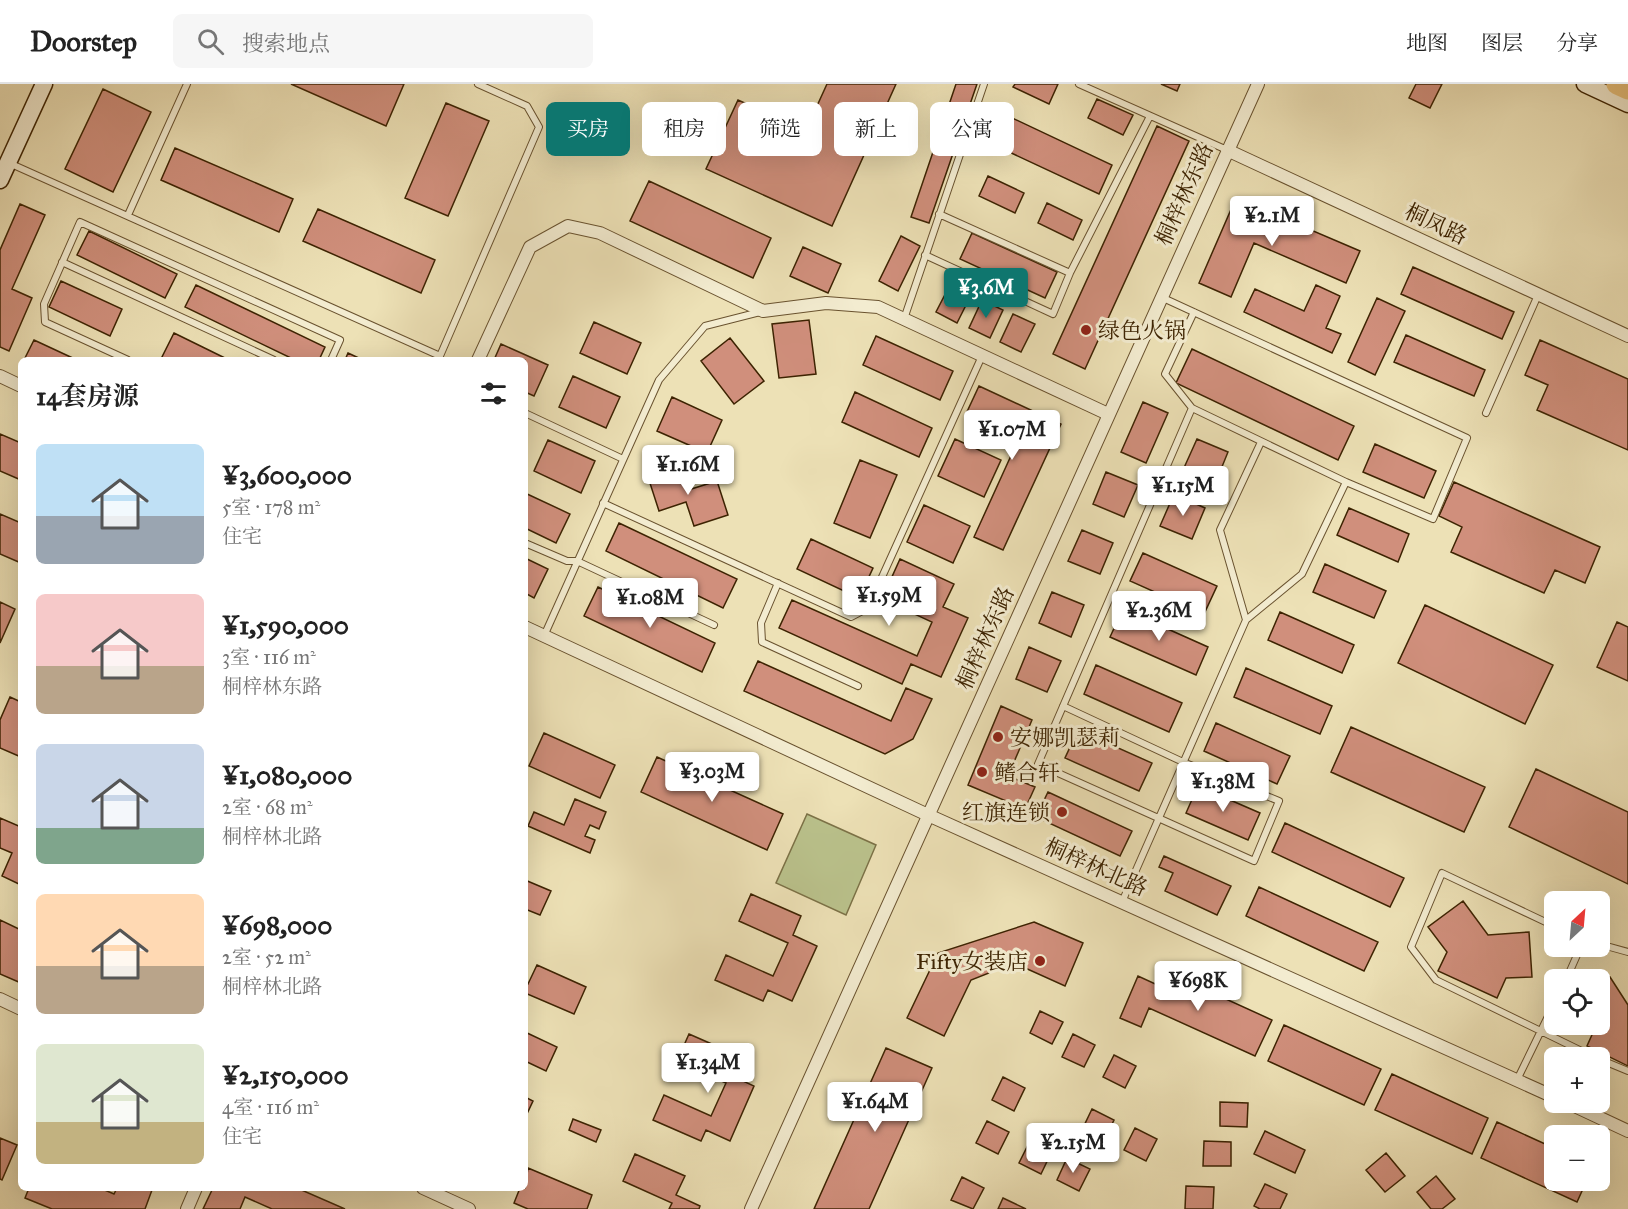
<!DOCTYPE html>
<html lang="zh">
<head>
<meta charset="utf-8">
<style>
  body { margin:0; font-family:"IM FELL Great Primer","Noto Serif SC",serif; background:#f6f6f6; color:#222; height:100vh; display:flex; flex-direction:column; font-size:22px; white-space:nowrap }
  * { box-sizing:border-box; margin:0 }
  p { font-size:20px; color:#767676 }
  .icon { flex:none; width:33px; height:33px; fill:none; stroke:currentColor; stroke-width:2; stroke-linecap:round; stroke-linejoin:round }
  .map { position:relative; flex:1; overflow:hidden }
  .panel { position:absolute; left:18px; top:273px; width:510px; height:834px; display:flex; flex-direction:column; background:#fff; border-radius:9px; box-shadow:0 6px 24px #0002 }
  .panel>* { flex:none }
  .guide { position:absolute; left:546px; top:18px; width:570px; height:54px; display:flex; gap:12px }
  .needle { width:39px; rotate:26deg }
  .controls { position:absolute; left:1544px; top:807px; display:grid; gap:12px }
  .controls a { display:grid; place-items:center; width:66px; height:66px; border-radius:9px; background:#fff; box-shadow:0 6px 24px #0002; font-size:30px }
  .price { position:absolute; translate:-50% -51px; padding:0 14px; border-radius:6px; background:#fff; color:#222; font-size:20px; line-height:39px; filter:drop-shadow(0 2px 3px #0008) }
  .price::after { content:''; position:absolute; left:50%; top:36px; width:18px; height:14px; margin-left:-9px; background:inherit; clip-path:polygon(0 0,100% 0,50% 100%) }
  .price.active { background:#0f766e; color:#fff }
  ul { padding:0; list-style:none }
  li { display:flex; align-items:center; gap:18px; height:150px; padding:0 18px }
  li span { display:grid; place-items:center; flex:none; width:168px; height:120px; border-radius:9px; color:#555 }
  li>.icon { margin-inline-start:auto }
  span .icon { width:72px; height:72px; fill:#fffc; stroke-width:1 }
  li b { font-size:26px }
  h2 { display:flex; justify-content:space-between; align-items:center; height:72px; padding:0 18px; font-size:26px }
  .tag { padding:0 21px; border-radius:9px; background:#fff; box-shadow:0 6px 24px #0002; font-size:21px; line-height:54px }
  .tag.active { background:#0f766e; color:#fff }
  header { display:flex; align-items:center; gap:36px; box-sizing:border-box; height:84px; padding:0 30px; background:#fff; border-bottom:2px solid #e0e0e0 }
  header strong { font-size:28px }
  nav { display:flex; gap:33px; margin-inline-start:auto; font-size:21px }
  .search { width:420px; height:54px; background:#f6f6f6; display:flex; align-items:center; gap:15px; box-sizing:border-box; padding:0 21px; border-radius:9px; color:#767676; font-size:22px }
  .map>svg:first-child { display:block }
</style>
</head>
<body>
<header>
<strong>Doorstep</strong>
<div class="search"><svg class="icon" aria-label="search" viewBox="0 0 24 24"><circle cx="10" cy="10" r="6"/><path d="M15 15l6 6"/></svg>搜索地点</div>
<nav><a>地图</a><a>图层</a><a>分享</a></nav>
</header>
<div class="map">
<svg width="1628" height="1125" viewBox="0 0 1628 1125">
  <rect width="100%" height="100%" fill="#ede1b6"/>
  <filter id="stains"><feTurbulence type="fractalNoise" baseFrequency=".00333" numOctaves="4"/><feColorMatrix values="0 0 0 0 .2 0 0 0 0 .09 0 0 0 0 .02 0 0 0 .5 -.17"/></filter>
  <radialGradient id="worn" r=".72"><stop offset=".6" stop-color="#630" stop-opacity="0"/><stop offset="1" stop-color="#630" stop-opacity=".3"/></radialGradient>
  <path fill="#bac28c" stroke="#7c7247" stroke-width="1.5" d="M807,730l69,31 -30,70 -70,-32z"/>
  <path fill="#d08f7c" stroke="#3d2302" stroke-width="1.5" d="M291,0h113l-18,42z
    M827,0h69l-64,142 -126,-57 32,-69 68,30z
    M956,0h21l-48,139 -18,-6z
    M1015,0h43l-9,20 -36,-17z
    M1161,0h19l-3,7z
    M1416,0h26l-12,24 -21,-10z
    M103,5l48,23 -38,80 -48,-23z
    M1097,15l36,16 -10,20 -35,-17z
    M446,19l43,18 -41,95 -43,-18z
    M1008,32l104,49 -13,29 -105,-49z
    M1157,42l32,15 -104,228 -32,-15z
    M175,64l118,51 -14,33 -118,-52z
    M988,92l36,17 -9,20 -36,-17z
    M649,97l122,57 -18,40 -123,-57z
    M1236,114l124,53 -14,32 -92,-40 -23,54 -32,-14z
    M1047,119l35,17 -9,20 -35,-17z
    M20,120l25,11 -33,74 20,9 -23,53 -9,-4v-97z
    M318,125l117,51 -14,33 -118,-52z
    M89,147l88,43 -12,24 -88,-43z
    M972,149l85,39 -12,26 -85,-39z
    M901,152l19,10 -22,45 -19,-10z
    M803,163l38,17 -13,29 -38,-17z
    M1413,183l101,45 -12,27 -101,-45z
    M61,197l61,28 -12,27 -61,-29z
    M196,201l129,62 -6,13h-24l-110,-53z
    M950,201l21,10 -14,28 -21,-11z
    M1316,201l24,11 -14,32 15,6 -9,19 -88,-41 11,-23 49,22z
    M1377,214l28,13 -30,64 -27,-13z
    M982,216l21,10 -13,28 -21,-10z
    M1013,230l22,10 -14,28 -21,-10z
    M809,236l7,54 -37,4 -7,-54z
    M594,238l47,21 -14,31 -47,-21z
    M174,249l55,27h-61l-6,-3z
    M1406,251l79,35 -11,26 -80,-34z
    M876,252l77,35 -13,29 -77,-35z
    M730,254l34,43 -30,23 -33,-43z
    M34,256l43,20h-53z
    M1540,256l88,39v71l-91,-40 11,-25 -23,-10z
    M501,260l47,21 -14,31 -9,-4v-32h-31z
    M1192,265l162,77 -16,34 -162,-77z
    M348,269l15,7h-18z
    M573,292l47,21 -14,31 -47,-21z
    M979,302l82,38 -58,126 -29,-13 45,-99 -53,-24z
    M855,308l77,36 -13,29 -77,-35z
    M672,313l50,23 -15,33 -50,-22z
    M1143,318l25,11 -22,50 -25,-11z
    M0,350l21,9v37l-21,-9z
    M955,355l46,21 -17,37 -46,-21z
    M1197,355l31,13 -13,32 -32,-14z
    M548,356l47,21 -14,32 -47,-22z
    M1375,360l61,27 -12,27 -61,-26z
    M860,376l37,15 -27,63 -36,-15z
    M680,382l8,24 29,-9 11,34 -34,11 -8,-24 -27,9 -11,-34z
    M1106,388l32,13 -14,32 -31,-13z
    M1454,398l146,65 -15,36 -30,-13 -11,23 -93,-41 11,-25 -23,-11z
    M525,409l45,21 -14,29 -31,-15z
    M1174,410l31,14 -13,31 -32,-13z
    M924,421l46,21 -17,37 -46,-21z
    M1349,424l60,26 -11,28 -61,-27z
    M0,430l21,9v40l-21,-9z
    M619,439l118,56 -14,29 -117,-57z
    M1082,446l31,13 -13,31 -32,-13z
    M811,455l62,29 -14,30 -62,-29z
    M1143,469l74,33 -13,28 -74,-33z
    M525,474l23,11 -14,29 -9,-5z
    M900,475l54,25 -11,23 25,11 -27,59 -30,-13 -9,20 -123,-56 13,-28 125,56 15,-34 -50,-23z
    M1325,480l61,27 -12,27 -61,-26z
    M598,503l117,56 -13,29 -118,-56z
    M1052,508l32,13 -13,32 -32,-14z
    M0,518l15,7 -15,34z
    M1425,521l128,60 -28,59 -127,-61z
    M1123,525l85,38 -12,28 -86,-38z
    M1280,528l74,33 -12,28 -74,-33z
    M1617,538l11,5v54l-31,-14z
    M1029,563l32,14 -14,31 -31,-13z
    M758,577l133,60 15,-33 26,11 -19,40 -28,15 -141,-63z
    M1096,581l86,38 -13,29 -85,-38z
    M1246,584l86,38 -12,28 -86,-37z
    M10,613l11,5v55l-21,-9v-28z
    M1001,622l31,14 -24,56 27,11 -10,22 -57,-24z
    M1216,639l74,33 -13,28 -73,-33z
    M1351,643l134,60 -21,45 -133,-60z
    M1078,646l74,33 -13,28 -74,-33z
    M544,649l71,32 -15,33 -71,-32z
    M657,673l126,57 -16,36 -126,-58z
    M1536,685l92,43v72l-119,-57z
    M1198,702l62,27 -12,27 -62,-27z
    M1048,708l84,39 -12,25 -84,-39z
    M575,715l31,13 -7,17 -9,-4 -5,11 10,4 -5,13 -62,-27 6,-14 30,13z
    M0,734l21,9v58l-19,-9 10,-23 -12,-5z
    M1285,739l119,55 -14,29 -118,-55z
    M1164,772l67,30 -14,29 -52,-24 8,-18 -14,-6z
    M525,796l26,11 -11,24 -15,-6z
    M1259,803l119,55 -14,29 -118,-55z
    M751,810l50,22 -8,19 24,11 -25,55 -24,-11 -5,11 -48,-21 11,-25 47,21 15,-33 -49,-22z
    M1463,817l25,34 41,-3 3,45 -26,1 -9,20 -59,-27 9,-19 -19,-25z
    M0,836l21,10v53l-21,-9z
    M1034,838l49,21 -18,43 -51,-23 -43,17 -27,56 -37,-18 31,-65z
    M537,881l49,22 -12,27 -49,-21v-11l3,2z
    M1171,890l101,46 -17,36 -106,-48 -8,19 -21,-9 18,-42 26,12z
    M1610,893l18,28v61l-41,-20 8,-18 -2,-4h6v-40z
    M1040,927l23,11 -11,22 -22,-11z
    M1284,941l97,44 -17,36 -96,-44z
    M525,948l32,15 -11,24 -21,-10z
    M689,950l50,22 -9,19 24,11 -24,55 -24,-11 -5,11 -48,-21 11,-25 47,21 15,-33 -49,-22z
    M1073,950l22,11 -11,22 -22,-10z
    M886,964l46,20 -63,141h-55z
    M1114,971l22,11 -11,22 -22,-11z
    M1392,990l96,44 -16,36 -97,-44z
    M1003,993l22,11 -11,23 -22,-11z
    M525,1013l8,4 -8,17z
    M1220,1018l28,1 -1,24 -27,-1z
    M1092,1025l22,11 -11,23 -22,-11z
    M573,1035l28,11 -5,12 -27,-12z
    M987,1037l22,11 -11,22 -22,-11z
    M1497,1038l57,26v32h33l-10,22 -96,-44z
    M1135,1044l22,11 -11,22 -22,-11z
    M1265,1047l40,19 -10,23 -41,-19z
    M0,1054l17,7 -15,35 -2,-1z
    M1030,1057l22,10 -11,23 -22,-11z
    M1204,1057l27,1v24h-28z
    M1386,1069l19,23 -20,16 -19,-22z
    M635,1070l50,22 -9,19 24,11 -1,3h-30l3,-6 -49,-22z
    M1067,1074l23,11 -11,22 -22,-11z
    M528,1084l64,27 -5,14h-59l-14,-6 6,-15h5z
    M1436,1092l19,23 -13,10h-11l-14,-17z
    M962,1093l22,11 -11,21 -22,-9z
    M1265,1100l22,10 -7,15h-20l-6,-3z
    M1186,1102l28,1 -1,22h-28z
    M29,1104h71l14,6 3,-6 35,2 -7,19h-93l-27,-11z
    M213,1104h84l48,21h-73l-27,-12 -5,12h-37z
    M1003,1114l23,11h-28z"/>
  <g fill="none" stroke-linecap="round" stroke-linejoin="round">
    <g stroke="#69522f" stroke-width="8">
      <path id="lane" d="M1079,0l148,66
        M9,79l431,193 99,-229 -12,-21 -49,-22
        M128,131l59,-131
        M925,171l128,59 17,-41 -131,-59
        M62,178l212,98
        M1070,189l80,-157
        M1161,213l306,141 -34,81 -87,-37
        M904,235l80,-235
        M128,276l-83,-38 -1,-18 36,-82 260,118 -9,20
        M525,329l98,46
        M1486,329l52,-118
        M603,419l248,114 17,-9 114,-252
        M525,459l42,18h10l137,64
        M778,499l-17,40 1,19 96,44
        M1246,536l-26,-90 41,-88
        M544,552l115,-256 46,-54 55,-14
        M1063,622l120,56 96,39 -25,60 -216,-97 154,-356
        M1122,818l124,-282 56,-46 44,-92 -154,-74 -27,-34 29,-62
        M1554,842l-112,-53 -31,74 25,33 160,78
        M1599,860l29,8
        M1566,896l15,-34
        M1599,975l29,12
        M1517,996l37,-76"/>
    </g>
    <g stroke="#69522f" stroke-width="14">
      <path id="street" d="M1227,66l401,186
        M478,276l52,-113 38,-21 32,7 163,78 63,-8 52,4 230,107
        M0,292l21,10
        M525,543l403,188 626,282
        M0,915l21,10
        M1566,1018l62,29
        M423,1104l46,21
        M187,1125l9,-21
        M751,1125l507,-1125"/>
    </g>
    <g stroke="#3d2302" stroke-width="19">
      <path id="secondary" d="M1585,0l43,20
        M0,96l44,-96"/>
    </g>
    <g stroke="#3d2302" stroke-width="23">
      <path id="highway" d="M1617,0l11,5"/>
    </g>
    <use href="#lane" stroke="#f3ecd0" stroke-width="6"/>
    <use href="#street" stroke="#f3ecd0" stroke-width="12"/>
    <use href="#secondary" stroke="#f3ecd0" stroke-width="16"/>
    <use href="#highway" stroke="#e6c07b" stroke-width="21"/>
  </g>
  <g fill="#8f2418" stroke="#f3ecd0" stroke-width="2">
    <circle cx="1086" cy="246" r="6"/>
    <circle cx="998" cy="653" r="6"/>
    <circle cx="982" cy="688" r="6"/>
    <circle cx="1062" cy="728" r="6"/>
    <circle cx="1040" cy="877" r="6"/>
  </g>
  <g text-anchor="middle" dominant-baseline="central" stroke-width="6" stroke-linejoin="round" paint-order="stroke">
    <g font-size="22" fill="#3d2302" stroke="#f3ecd0">
      <text transform="translate(1184 110) rotate(-66)">桐梓林东路</text>
      <text transform="translate(1436 140) rotate(25)">桐凤路</text>
      <text transform="translate(985 554) rotate(-66)">桐梓林东路</text>
      <text transform="translate(1096 783) rotate(24)">桐梓林北路</text>
    </g>
    <g font-size="22" fill="#3d2302" stroke="#f3ecd0" text-anchor="start">
      <text x="1098" y="246">绿色火锅</text>
      <text x="1010" y="653">安娜凯瑟莉</text>
      <text x="994" y="688">鳍合轩</text>
      <text x="1050" y="728" text-anchor="end">红旗连锁</text>
      <text x="1028" y="877" text-anchor="end">Fifty女装店</text>
    </g>
  </g>
  <rect width="100%" height="100%" filter="url(#stains)"/>
  <rect width="100%" height="100%" fill="url(#worn)"/>
</svg>
<div class="controls">
<a><svg class="needle" viewBox="-14 -14 28 28"><path d="M0-13l5 13h-10z" fill="#e53935"/><path d="M0 13l5-13h-10z" fill="#767676"/></svg></a>
<a><svg class="icon" aria-label="locate" viewBox="0 0 24 24"><circle cx="12" cy="12" r="6"/><path d="M12 2v4M12 18v4M2 12h4M18 12h4"/></svg></a>
<a>+</a>
<a>−</a>
</div>
<b class="price" style="left:1272px;top:163px">¥2.1M</b>
<b class="price active" style="left:986px;top:235px">¥3.6M</b>
<b class="price" style="left:1012px;top:377px">¥1.07M</b>
<b class="price" style="left:688px;top:412px">¥1.16M</b>
<b class="price" style="left:1183px;top:433px">¥1.15M</b>
<b class="price" style="left:889px;top:543px">¥1.59M</b>
<b class="price" style="left:650px;top:545px">¥1.08M</b>
<b class="price" style="left:1159px;top:558px">¥2.36M</b>
<b class="price" style="left:712px;top:719px">¥3.03M</b>
<b class="price" style="left:1223px;top:729px">¥1.38M</b>
<b class="price" style="left:1198px;top:928px">¥698K</b>
<b class="price" style="left:708px;top:1010px">¥1.34M</b>
<b class="price" style="left:875px;top:1049px">¥1.64M</b>
<b class="price" style="left:1073px;top:1090px">¥2.15M</b>
<div class="guide">
<a class="tag active">买房</a>
<a class="tag">租房</a>
<a class="tag">筛选</a>
<a class="tag">新上</a>
<a class="tag">公寓</a>
</div>
<section class="panel">
<h2>14套房源<svg class="icon" aria-label="filters" viewBox="0 0 24 24"><path d="M4 7h16M4 17h16"/><circle cx="9" cy="7" r="2"/><circle cx="15" cy="17" r="2"/></svg></h2>
<ul>
<li><span style="background:linear-gradient(#bfe0f5 60%,#9aa5b1 0)"><svg class="icon" aria-label="home" viewBox="0 0 24 24"><path d="M3 11l9-7 9 7M6 9v11h12V9"/></svg></span><div><b>¥3,600,000</b><p>5室 · 178 m²</p><p>住宅</p></div></li>
<li><span style="background:linear-gradient(#f6c9c9 60%,#b9a48a 0)"><svg class="icon" aria-label="home" viewBox="0 0 24 24"><path d="M3 11l9-7 9 7M6 9v11h12V9"/></svg></span><div><b>¥1,590,000</b><p>3室 · 116 m²</p><p>桐梓林东路</p></div></li>
<li><span style="background:linear-gradient(#c9d6e8 70%,#7fa58c 0)"><svg class="icon" aria-label="home" viewBox="0 0 24 24"><path d="M3 11l9-7 9 7M6 9v11h12V9"/></svg></span><div><b>¥1,080,000</b><p>2室 · 68 m²</p><p>桐梓林北路</p></div></li>
<li><span style="background:linear-gradient(#ffd9b3 60%,#b9a48a 0)"><svg class="icon" aria-label="home" viewBox="0 0 24 24"><path d="M3 11l9-7 9 7M6 9v11h12V9"/></svg></span><div><b>¥698,000</b><p>2室 · 52 m²</p><p>桐梓林北路</p></div></li>
<li><span style="background:linear-gradient(#dfe7d0 65%,#c2b280 0)"><svg class="icon" aria-label="home" viewBox="0 0 24 24"><path d="M3 11l9-7 9 7M6 9v11h12V9"/></svg></span><div><b>¥2,150,000</b><p>4室 · 116 m²</p><p>住宅</p></div></li>
</ul>
</section>
</div>
</body>
</html>
